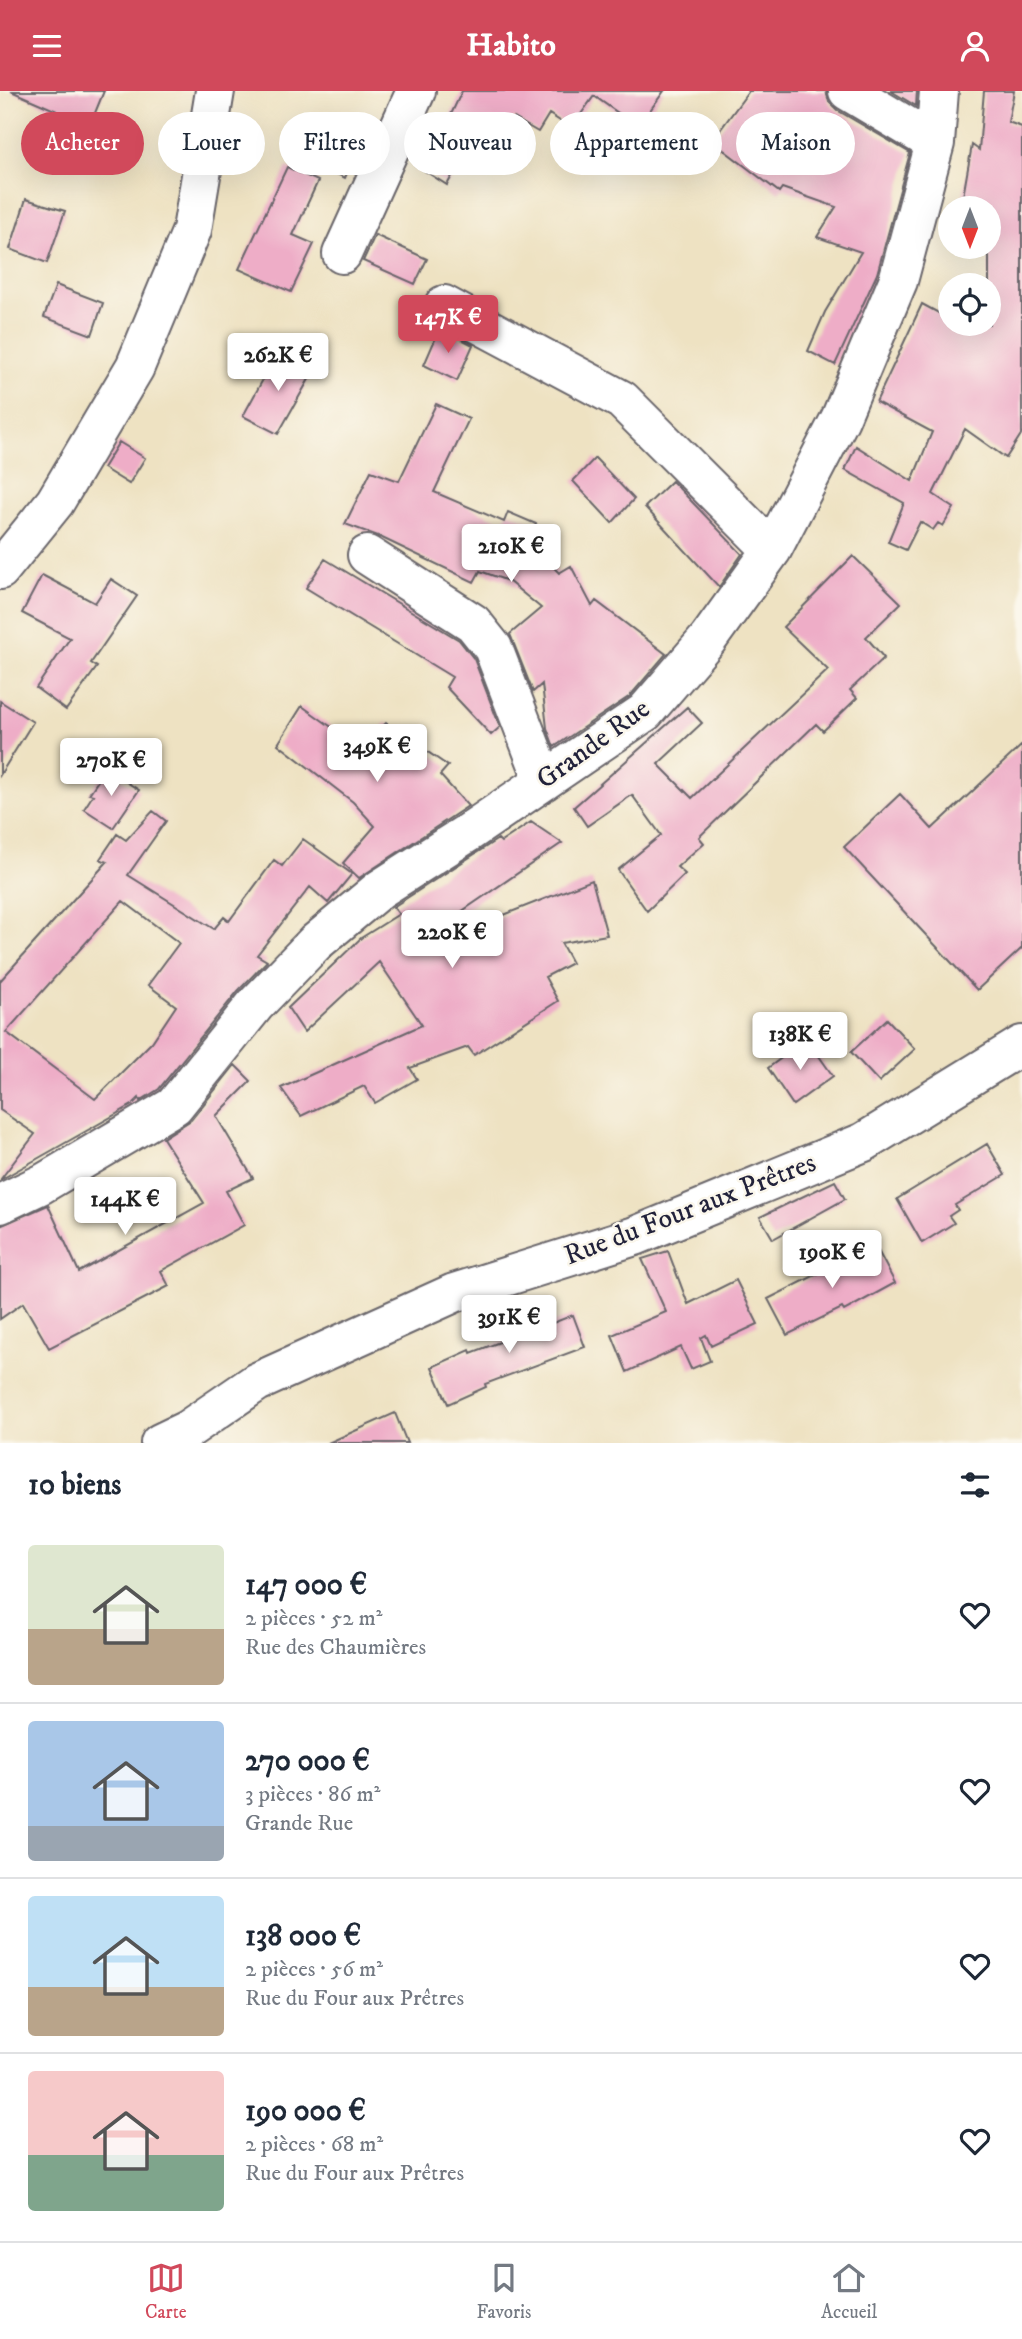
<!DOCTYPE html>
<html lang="fr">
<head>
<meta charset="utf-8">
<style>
  body { margin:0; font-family:"IM FELL DW Pica",serif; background:#f2f2f3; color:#1f2937; height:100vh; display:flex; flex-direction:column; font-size:26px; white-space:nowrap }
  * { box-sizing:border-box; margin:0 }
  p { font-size:23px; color:#747a83 }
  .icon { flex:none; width:38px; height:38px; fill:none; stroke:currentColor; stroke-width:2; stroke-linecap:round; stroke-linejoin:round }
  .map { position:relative; height:1352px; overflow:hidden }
  .panel { display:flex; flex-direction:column; background:#fff; flex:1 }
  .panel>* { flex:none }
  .hud { position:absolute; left:21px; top:21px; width:980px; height:63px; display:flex; gap:14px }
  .needle { width:46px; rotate:180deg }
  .fabs { position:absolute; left:938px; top:105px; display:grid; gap:14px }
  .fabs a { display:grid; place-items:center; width:63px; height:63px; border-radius:50%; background:#fff; box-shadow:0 7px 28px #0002; font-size:35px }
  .price { position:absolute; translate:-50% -60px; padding:0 16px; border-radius:7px; background:#fff; color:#222; font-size:23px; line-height:46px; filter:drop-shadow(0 2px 4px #0008) }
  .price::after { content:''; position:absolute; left:50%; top:42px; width:21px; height:16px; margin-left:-10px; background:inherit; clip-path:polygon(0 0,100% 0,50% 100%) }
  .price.selected { background:#d1495b; color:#fff }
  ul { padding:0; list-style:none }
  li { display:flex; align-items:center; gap:21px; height:175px; padding:0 28px }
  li+li { border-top:2px solid #e0e1e3 }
  li span { display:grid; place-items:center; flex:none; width:196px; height:140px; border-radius:7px; color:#555 }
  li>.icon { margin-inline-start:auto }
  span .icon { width:84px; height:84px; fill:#fffc; stroke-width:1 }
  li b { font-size:30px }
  h2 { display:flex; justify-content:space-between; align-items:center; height:84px; padding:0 28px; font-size:30px }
  .chip { padding:0 24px; border-radius:32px; background:#fff; box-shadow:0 7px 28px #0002; font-size:24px; line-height:63px }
  .chip.selected { background:#d1495b; color:#fff }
  header { display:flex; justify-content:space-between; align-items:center; height:91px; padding:0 28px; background:#d1495b; color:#fff; font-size:32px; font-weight:700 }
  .tab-bar { display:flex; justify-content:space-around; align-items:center; height:98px; border-top:2px solid #e0e1e3; background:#fff; font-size:19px; color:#747a83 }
  .tab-bar a { display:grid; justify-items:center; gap:4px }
  .tab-bar .selected { color:#d1495b }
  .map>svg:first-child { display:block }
</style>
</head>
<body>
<header><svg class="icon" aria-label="menu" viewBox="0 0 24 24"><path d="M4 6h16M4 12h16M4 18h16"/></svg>Habito<svg class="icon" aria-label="person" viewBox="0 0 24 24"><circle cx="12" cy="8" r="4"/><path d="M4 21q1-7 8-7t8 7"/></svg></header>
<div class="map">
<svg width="1022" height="1352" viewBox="0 0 1022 1352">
  <rect width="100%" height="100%" fill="#fbf7ec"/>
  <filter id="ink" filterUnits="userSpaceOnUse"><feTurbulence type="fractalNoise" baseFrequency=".0143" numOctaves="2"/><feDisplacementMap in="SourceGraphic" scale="14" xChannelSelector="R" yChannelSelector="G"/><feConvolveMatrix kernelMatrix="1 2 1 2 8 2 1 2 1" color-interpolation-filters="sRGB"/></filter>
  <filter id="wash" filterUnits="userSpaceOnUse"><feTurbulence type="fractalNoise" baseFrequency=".00686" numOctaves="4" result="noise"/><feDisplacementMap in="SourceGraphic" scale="28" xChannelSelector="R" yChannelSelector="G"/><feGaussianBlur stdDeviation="1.57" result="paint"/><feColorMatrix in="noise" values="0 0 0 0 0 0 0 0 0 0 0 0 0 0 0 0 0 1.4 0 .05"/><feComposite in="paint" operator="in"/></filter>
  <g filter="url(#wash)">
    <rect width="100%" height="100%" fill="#eee2c2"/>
    <g id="blocks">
      <path fill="#eeadc7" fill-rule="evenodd" d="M11,0h93l-16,39 14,7 -11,26 -49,-18 15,-34z
        M462,0h202l-26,36 -44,-31 -23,32 -22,-14 -11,18 -24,-14 -18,34 -19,-20 -30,53 -33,-21 14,-29 11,5z
        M749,0h77l3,11 8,8 73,43 -33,121 -42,91 -27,-14 17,-39 36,-60 -44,-15 19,-30 -54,-19 -3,4 -67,-51z
        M891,0h26l-1,15z
        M984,0h30l-6,31 14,5v306l-16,25 -41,-29 -32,65 21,14 -11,18 -5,-3 -5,7 -13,-8 -14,28 -18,-8 16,-39 -59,-33 11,-24 56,35 20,-49 -56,-30 46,-98 28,15v5l17,5 3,-5h19v-68l-16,-9h16v-39h-28l11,-63 7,5z
        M329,32l33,16 -17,39 -33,-16z
        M287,76l31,14 -25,54 21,9 -23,48 -52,-23z
        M26,108l39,12 -18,52 -37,-14z
        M375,144l52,24 -12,25 -52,-23z
        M56,194l47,18 -11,32 -48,-18z
        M440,237l33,17 -16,36 -33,-16z
        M278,261l35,20 -35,62 -35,-18z
        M436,313l33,15 -35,73 70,30 4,-10 28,12 -8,16 31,33 12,-7 21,40 4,-5 70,53 -36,42 -76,51 -7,-19 -5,-44 -9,8 -23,-58 31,-26 -33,-27 -28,-10 -6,11 -96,-46 -33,-12 26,-53 28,10z
        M119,351l26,16 -16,26 -26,-16z
        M595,367l39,41 -22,24 -39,-42z
        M672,390l70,73 -23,33 -74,-80z
        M853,465l48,47 -35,34 18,21 -34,32 7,8 -34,33 -7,-7 -117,113 5,6 -27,24 8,7 -38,37 -29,-41 43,-35 -29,-40 -45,31 -13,-19 113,-100 15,16 -44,41 34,34 136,-128 -45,-43z
        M325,468l134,81 15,19 26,68 -9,8 -45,-48 6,-10 -146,-89z
        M42,484l53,28 16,-24 26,17 -46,67 6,4 -31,43 -30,-22 34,-50 -48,-25z
        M0,610l33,21 -33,53z
        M302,615l59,42 25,-25 62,43 -8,9 28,31 -109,72 -16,-15 32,-37 -22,-24 -75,-58z
        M1022,654v203l-45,42 -133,-143 56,-53 32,35z
        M106,678l33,21 -26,38 -29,-19 9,-14 -4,-1z
        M153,720l13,10 -38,54 86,54 10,-12 5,4 45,-61 8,6 21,-27 49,35 -24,29 -18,-16 -53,68 10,6 -29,30 -79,98 -19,12 -1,-3 -7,7 -132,75 35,-46 -35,-24v-129l107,-119 -7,-3 17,-25 9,6zM123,810l56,42 -31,42 28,21 -24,36 -57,57 -89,-67z
        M531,731l31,21 -129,88 5,10 154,-61 15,55 -46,8 11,20 -27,14 13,24 -84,54 -6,-8 -58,21 7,11 -42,24 -11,-17 -63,30 -20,-28 141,-63 -43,-63 -75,70 -16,-24 73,-70 38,-24 -6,-7 105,-68 3,3z
        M887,928l28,30 -36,33 -28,-30z
        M807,948l26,37 -40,29 -25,-37z
        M235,974l16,16 -35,35 37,62 -27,13 18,34 -83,46 8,15 -120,62 -26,-45 -23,16v-93l48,-21 31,67 125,-69 -41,-65 28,-18z
        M987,1053l18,31 -50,30 3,5 -9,6 5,7 -32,20 -25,-44z
        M835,1090l10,18 -72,40 -13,-22z
        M875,1154l20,38 -51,28 -2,-3 -55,27 -19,-36z
        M668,1160l20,53 48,-24 22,44 -47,22 -5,-11 -5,3 9,23 -19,8 -10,-22 -54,25 -15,-37 54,-23 -24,-53z
        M548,1219l5,13 20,-8 12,32 -100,37 1,3 -38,17 -16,-37 38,-17 1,3 50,-19 -5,-13z
        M395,1322l12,30h-79z"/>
    </g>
  </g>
  <g filter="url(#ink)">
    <use href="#blocks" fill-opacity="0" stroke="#69656a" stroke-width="2"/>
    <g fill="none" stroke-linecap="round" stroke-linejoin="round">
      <g stroke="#69656a" stroke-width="42">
        <path id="minor" d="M848,0l87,52
          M342,163l74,-163
          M444,214l178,95 150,150
          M367,464l106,68 20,25 51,133
          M0,479l55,-68 80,-135 57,-137 23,-139
          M0,1113l42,-20 132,-78 81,-101 60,-62 65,-54 86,-55 179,-122 63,-73 64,-89 68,-131 58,-138 37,-138 4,-52
          M160,1352l27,-13 70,-48 197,-89 181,-57 229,-94 158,-97"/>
      </g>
      <use href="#minor" stroke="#fff" stroke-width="38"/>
    </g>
  </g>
  <g text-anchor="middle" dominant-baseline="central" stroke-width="5" stroke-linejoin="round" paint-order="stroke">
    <g font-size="28" fill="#22223b" stroke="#fbf7ec">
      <text transform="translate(593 653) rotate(-36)">Grande Rue</text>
      <text transform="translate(690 1118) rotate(-21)">Rue du Four aux Prêtres</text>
    </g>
  </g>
</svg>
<div class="fabs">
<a><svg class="needle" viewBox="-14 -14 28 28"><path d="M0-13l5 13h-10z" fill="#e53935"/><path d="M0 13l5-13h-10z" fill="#747a83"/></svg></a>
<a><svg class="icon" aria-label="locate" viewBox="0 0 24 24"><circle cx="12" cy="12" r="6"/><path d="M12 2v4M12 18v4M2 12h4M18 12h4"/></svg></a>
</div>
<b class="price selected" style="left:448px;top:264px">147K €</b>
<b class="price" style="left:278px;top:302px">262K €</b>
<b class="price" style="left:511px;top:493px">210K €</b>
<b class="price" style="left:377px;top:693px">349K €</b>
<b class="price" style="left:111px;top:707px">270K €</b>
<b class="price" style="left:452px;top:879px">220K €</b>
<b class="price" style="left:800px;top:981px">138K €</b>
<b class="price" style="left:125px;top:1146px">144K €</b>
<b class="price" style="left:832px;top:1199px">190K €</b>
<b class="price" style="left:509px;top:1264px">391K €</b>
<div class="hud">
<a class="chip selected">Acheter</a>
<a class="chip">Louer</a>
<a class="chip">Filtres</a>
<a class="chip">Nouveau</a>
<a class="chip">Appartement</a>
<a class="chip">Maison</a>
</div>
</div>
<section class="panel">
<h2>10 biens<svg class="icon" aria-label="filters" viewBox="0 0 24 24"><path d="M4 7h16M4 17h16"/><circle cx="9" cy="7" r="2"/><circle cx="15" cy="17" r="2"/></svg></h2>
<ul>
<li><span style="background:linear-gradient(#dfe7d0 60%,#b9a48a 0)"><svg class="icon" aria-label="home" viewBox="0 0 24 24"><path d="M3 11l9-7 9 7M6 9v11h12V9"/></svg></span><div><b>147 000 €</b><p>2 pièces · 52 m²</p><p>Rue des Chaumières</p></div><svg class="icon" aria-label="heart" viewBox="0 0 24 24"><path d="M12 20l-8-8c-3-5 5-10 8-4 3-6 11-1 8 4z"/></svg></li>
<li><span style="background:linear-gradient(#a9c7e8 75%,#9aa5b1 0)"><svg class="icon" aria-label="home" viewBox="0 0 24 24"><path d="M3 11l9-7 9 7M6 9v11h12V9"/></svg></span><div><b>270 000 €</b><p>3 pièces · 86 m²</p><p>Grande Rue</p></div><svg class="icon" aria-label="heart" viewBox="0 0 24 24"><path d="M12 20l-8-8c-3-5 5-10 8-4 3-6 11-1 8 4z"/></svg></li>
<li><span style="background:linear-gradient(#bfe0f5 65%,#b9a48a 0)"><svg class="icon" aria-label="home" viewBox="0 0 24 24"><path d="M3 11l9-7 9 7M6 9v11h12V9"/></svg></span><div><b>138 000 €</b><p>2 pièces · 56 m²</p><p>Rue du Four aux Prêtres</p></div><svg class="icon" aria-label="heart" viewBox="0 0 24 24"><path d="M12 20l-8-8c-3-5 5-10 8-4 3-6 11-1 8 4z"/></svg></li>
<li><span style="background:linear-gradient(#f6c9c9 60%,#7fa58c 0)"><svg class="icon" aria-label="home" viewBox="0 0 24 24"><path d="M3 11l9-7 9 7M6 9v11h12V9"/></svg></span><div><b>190 000 €</b><p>2 pièces · 68 m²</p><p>Rue du Four aux Prêtres</p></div><svg class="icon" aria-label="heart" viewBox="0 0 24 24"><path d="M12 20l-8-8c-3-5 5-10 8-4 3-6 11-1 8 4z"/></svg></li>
</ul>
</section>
<nav class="tab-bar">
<a class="selected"><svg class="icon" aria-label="map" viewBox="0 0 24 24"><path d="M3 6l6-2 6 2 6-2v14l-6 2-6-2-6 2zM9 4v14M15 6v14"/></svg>Carte</a>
<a><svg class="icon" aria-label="saved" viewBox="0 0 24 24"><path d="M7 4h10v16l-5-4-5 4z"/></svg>Favoris</a>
<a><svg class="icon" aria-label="home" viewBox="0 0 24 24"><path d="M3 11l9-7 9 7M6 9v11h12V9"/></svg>Accueil</a>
</nav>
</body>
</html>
